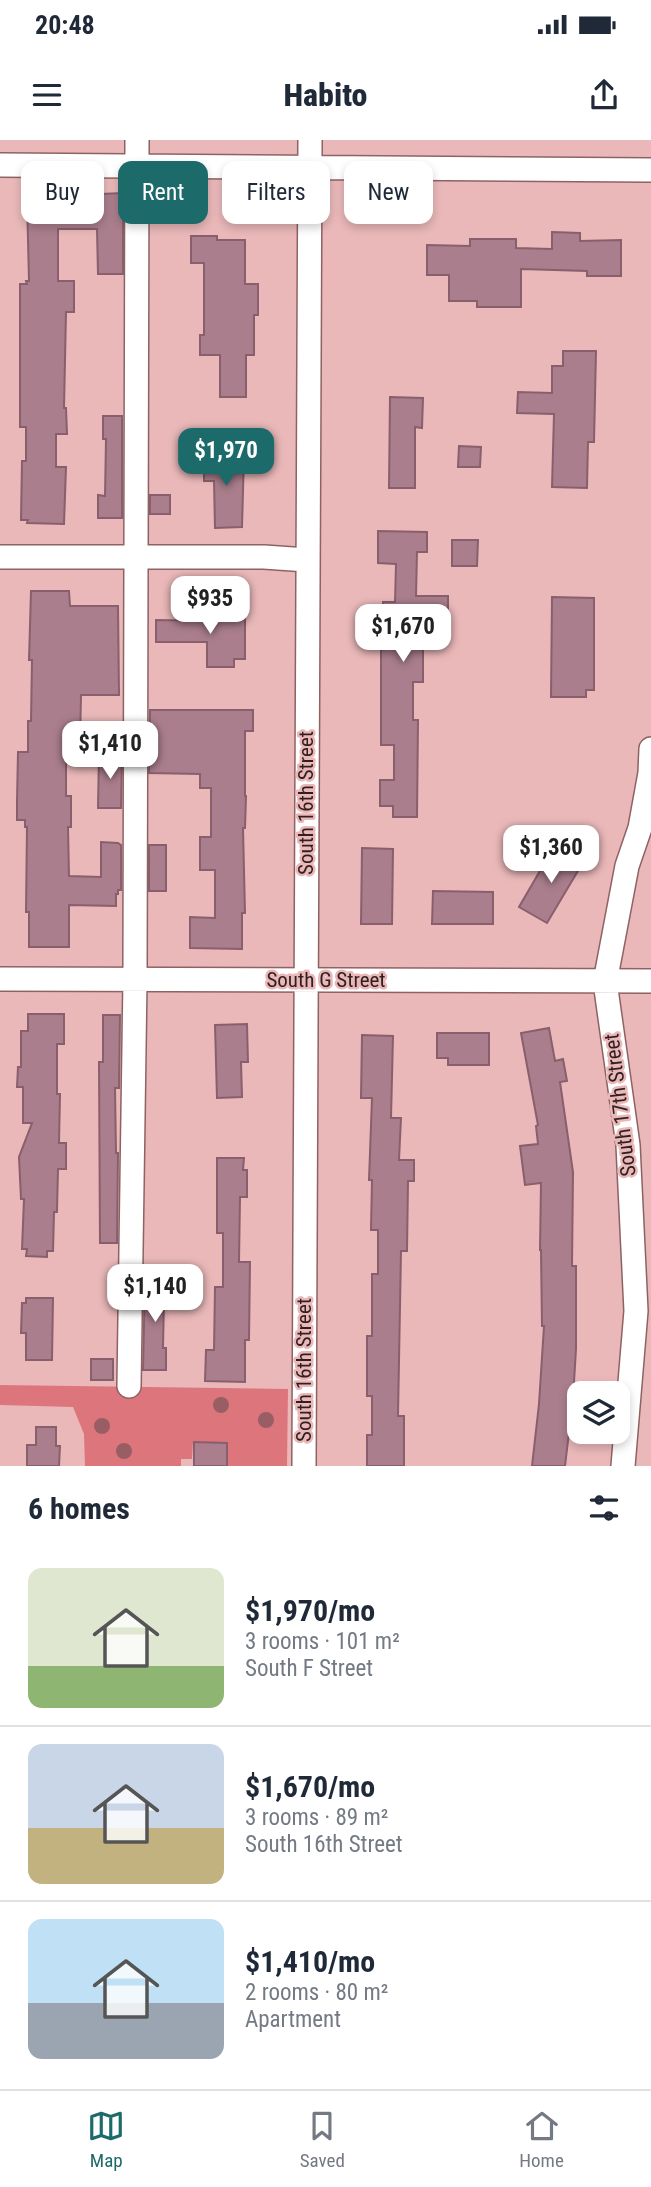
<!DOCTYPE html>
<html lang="en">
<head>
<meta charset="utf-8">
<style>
  body { margin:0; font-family:"Roboto Condensed",sans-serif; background:#f6f6f7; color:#1f2937; height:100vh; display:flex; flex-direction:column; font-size:26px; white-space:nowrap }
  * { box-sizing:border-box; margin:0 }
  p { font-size:23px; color:#747a83 }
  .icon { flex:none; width:38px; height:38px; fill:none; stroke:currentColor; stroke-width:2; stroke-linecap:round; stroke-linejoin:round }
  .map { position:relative; height:1326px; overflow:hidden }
  .drawer { display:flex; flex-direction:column; background:#fff; flex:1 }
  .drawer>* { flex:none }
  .banner { position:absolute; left:21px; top:21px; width:609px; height:63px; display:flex; gap:14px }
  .controls { position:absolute; left:567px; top:1241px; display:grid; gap:14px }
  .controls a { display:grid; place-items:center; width:63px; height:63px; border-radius:14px; background:#fff; box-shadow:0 4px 10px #0003; font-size:35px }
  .price { position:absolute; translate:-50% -60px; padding:0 16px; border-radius:14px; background:#fff; color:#222; font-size:23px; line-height:46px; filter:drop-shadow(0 2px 4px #0008) }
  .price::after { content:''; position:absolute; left:50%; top:42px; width:21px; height:16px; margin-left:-10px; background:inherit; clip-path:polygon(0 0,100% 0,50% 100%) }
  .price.on { background:#1d6a6b; color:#fff }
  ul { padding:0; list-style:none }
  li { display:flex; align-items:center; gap:21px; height:175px; padding:0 28px }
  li+li { border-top:2px solid #e0e1e3 }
  li span { display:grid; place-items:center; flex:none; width:196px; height:140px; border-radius:14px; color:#555 }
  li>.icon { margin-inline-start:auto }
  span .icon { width:84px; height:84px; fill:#fffc; stroke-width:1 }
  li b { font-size:30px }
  h2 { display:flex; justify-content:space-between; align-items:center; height:84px; padding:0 28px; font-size:30px }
  .chip { padding:0 24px; border-radius:14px; background:#fff; box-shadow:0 4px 10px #0003; font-size:24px; line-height:63px }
  .chip.on { background:#1d6a6b; color:#fff }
  .status { display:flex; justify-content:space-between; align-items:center; height:49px; padding:0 35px; background:#fff; direction:ltr }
  .status svg { height:19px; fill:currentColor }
  header { display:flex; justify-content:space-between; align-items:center; height:91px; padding:0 28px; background:#fff; font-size:32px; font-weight:800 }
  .tab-bar { display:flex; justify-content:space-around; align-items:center; height:98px; border-top:2px solid #e0e1e3; background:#fff; font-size:19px; color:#747a83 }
  .tab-bar a { display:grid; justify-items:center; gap:4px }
  .tab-bar .on { color:#1d6a6b }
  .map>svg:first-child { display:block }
</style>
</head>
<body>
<div class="status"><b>20:48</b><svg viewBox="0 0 49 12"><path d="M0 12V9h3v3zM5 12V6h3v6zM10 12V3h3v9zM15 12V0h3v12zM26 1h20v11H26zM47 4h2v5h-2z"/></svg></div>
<header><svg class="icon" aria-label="menu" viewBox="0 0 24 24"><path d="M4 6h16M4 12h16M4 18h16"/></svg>Habito<svg class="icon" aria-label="share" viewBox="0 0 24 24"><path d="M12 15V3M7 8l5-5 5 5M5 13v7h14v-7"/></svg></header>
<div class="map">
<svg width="651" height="1326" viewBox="0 0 651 1326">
  <rect width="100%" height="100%" fill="#eab8b9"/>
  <path fill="#dd757c" d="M0,1245l288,4 -1,77h-59v-24h-35l-1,17h-11v7h-96l-1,-32 -11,-27 -73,-2z"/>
  <path fill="#aa7e8d" stroke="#895f6d" stroke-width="2" d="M123,53v81h-25l-1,-45h-39v52h16v31h-8l-2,96h2l1,26h-11v33h10l-2,57 -37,-1 1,-3h-7l1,-59h4v-34h-6v-143h7l-1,-3h3l-2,-82h74v-5z
    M552,92l28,1v8l41,-1v36h-34v-5l-66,-2v38h-44v-6h-28v-26h-22v-30l43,1v-7h46v9l36,1z
    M191,96h26v4h28v44h13v31h-4v40h-8v42h-26v-42h-20v-20h4v-72h-13z
    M563,211h33l-2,91h-6l-1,46 -35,-1 2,-73 -37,-1 1,-21 34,1v-27h11z
    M390,257l33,1 -1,30 -7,-1v61h-26z
    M103,276h19v102h-24v-23l7,1 1,-57h-3z
    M459,306l22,1 -1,20h-22z
    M204,314l40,1 -2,72 -27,1 -1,-47h-10z
    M150,355h20v19h-20z
    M378,391l49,1v20h-10l-1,44h32v20h-20v17h-5v49h-10v38h5l-1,97h-24v-11h-13v-26h14v-35h-13v-112h-6v-24h8v-7h12l1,-38 -18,-1z
    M452,400h26l-1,26h-25z
    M31,451h38l1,15h48l1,89h-38l-1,48 -14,-1v54h5v31h-3l1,49 32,1v-35l17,1 3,2v45h-3v4h-2v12l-47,-1v42h-40v-35h-3l1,-85h-2v-7h-8v-19l1,-49h10v-31h3l1,-61h-3z
    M552,457l42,1v92h-8v7h-35z
    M219,468h26v51h-11v8h-27v-25h-51v-22l63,1z
    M150,570h103v21h-8v65h1l-1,32h-2l2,85h-3v36l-52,-1v-31l25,1v-48h-15v-33h11v-49h-11v-14l-51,-1z
    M99,613l23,1 -1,54h-23z
    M149,705h17v46h-17z
    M554,707l28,17 -35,59 -28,-16z
    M362,708l31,1 -1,75h-31z
    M433,751l60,1v32h-61z
    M28,874h36v30h-7v50h3l-1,49h7v26h-8l-1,43h-3l-1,39h-6v6l-21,-1 1,-7h-5l2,-50h-3l-2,-42 13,-34h-9v-36h-6l1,-20h3v-36h7z
    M103,875h17l-1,73h-4l1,65h2l-1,90h-17l-1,-181h4z
    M247,884l1,38h-7l1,35 -25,1 -2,-73z
    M549,888l6,33 8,-2 4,22 -7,1 13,90 -1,94h4v83l-3,50 -8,67h-33l7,-62 5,-78h-2l-1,-76h-1l1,-67 -16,2 -5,-39 18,-2 -2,-18 2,-1 -17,-92z
    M437,893h52v32h-41v-7h-11z
    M362,895l31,1 -2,82h10l-2,42h15v21h-6l-1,70h-6l-3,165h6v50h-37v-31h5v-39h-5v-60h5v-62h6v-44h-7l1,-50h-3l3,-82h-11z
    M217,1018h27l-1,12h4v27h-7l-1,65h11l-1,78h-4v42l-40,-1 1,-31h8l1,-63h8v-54h-6z
    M145,1139h24l1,18h-6l-1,51h3v22h-23z
    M26,1158h27l-1,62h-26v-27h-5l1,-30h4z
    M91,1219h22v21h-22z
    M36,1287h20v19h4l-1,20h-32v-21h9z
    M194,1302l33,1v23h-33z"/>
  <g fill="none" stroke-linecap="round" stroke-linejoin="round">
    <g stroke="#8e6263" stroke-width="26">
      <path id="minor" d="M0,25l651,5
        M0,417h264l43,3
        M0,839l651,2
        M129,1246l6,-406 2,-840
        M304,1326l6,-1326
        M623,1326l13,-155 -8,-166 -23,-163 22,-116 13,-38 10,-55 1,-24"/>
    </g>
    <use href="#minor" stroke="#fff" stroke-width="23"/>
  </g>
  <g fill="#985e63">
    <circle cx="221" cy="1265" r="8"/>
    <circle cx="266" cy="1280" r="8"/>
    <circle cx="102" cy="1286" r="8"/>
    <circle cx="124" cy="1311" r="8"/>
  </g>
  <g text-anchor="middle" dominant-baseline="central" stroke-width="5" stroke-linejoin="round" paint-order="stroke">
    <g font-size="21" fill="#311f1f" stroke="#eab8b9">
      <text transform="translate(306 663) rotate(-90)">South 16th Street</text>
      <text x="326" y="840">South G Street</text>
      <text transform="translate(620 965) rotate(-97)">South 17th Street</text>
      <text transform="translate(304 1230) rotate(-90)">South 16th Street</text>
    </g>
  </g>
</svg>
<div class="controls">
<a><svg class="icon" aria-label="layers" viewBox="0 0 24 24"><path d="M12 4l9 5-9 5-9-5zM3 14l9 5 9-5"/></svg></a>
</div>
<b class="price on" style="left:226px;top:348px">$1,970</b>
<b class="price" style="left:210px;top:496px">$935</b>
<b class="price" style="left:403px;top:524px">$1,670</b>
<b class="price" style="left:110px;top:641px">$1,410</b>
<b class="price" style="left:551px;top:745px">$1,360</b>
<b class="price" style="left:155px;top:1184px">$1,140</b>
<div class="banner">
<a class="chip">Buy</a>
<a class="chip on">Rent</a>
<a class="chip">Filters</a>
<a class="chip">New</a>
</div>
</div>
<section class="drawer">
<h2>6 homes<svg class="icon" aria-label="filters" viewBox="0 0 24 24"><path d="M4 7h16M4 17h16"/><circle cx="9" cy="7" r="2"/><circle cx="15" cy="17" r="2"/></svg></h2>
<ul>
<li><span style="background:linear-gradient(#dfe7d0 70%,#8fb573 0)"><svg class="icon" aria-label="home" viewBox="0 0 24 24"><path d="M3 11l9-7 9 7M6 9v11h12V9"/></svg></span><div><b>$1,970/mo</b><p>3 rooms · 101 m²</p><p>South F Street</p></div></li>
<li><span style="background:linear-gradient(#c9d6e8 60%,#c2b280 0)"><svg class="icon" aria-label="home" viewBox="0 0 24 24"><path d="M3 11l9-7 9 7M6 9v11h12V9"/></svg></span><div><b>$1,670/mo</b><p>3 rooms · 89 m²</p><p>South 16th Street</p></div></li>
<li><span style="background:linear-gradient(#bfe0f5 60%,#9aa5b1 0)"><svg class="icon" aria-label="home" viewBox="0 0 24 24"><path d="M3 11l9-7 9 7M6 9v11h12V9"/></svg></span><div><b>$1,410/mo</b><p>2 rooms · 80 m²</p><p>Apartment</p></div></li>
</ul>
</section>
<nav class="tab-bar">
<a class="on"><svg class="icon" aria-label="map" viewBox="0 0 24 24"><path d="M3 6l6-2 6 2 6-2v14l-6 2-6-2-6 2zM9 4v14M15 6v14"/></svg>Map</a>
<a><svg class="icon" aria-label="saved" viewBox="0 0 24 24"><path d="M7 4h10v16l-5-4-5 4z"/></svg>Saved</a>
<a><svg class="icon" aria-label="home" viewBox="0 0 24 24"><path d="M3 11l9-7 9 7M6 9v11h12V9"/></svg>Home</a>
</nav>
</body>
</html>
